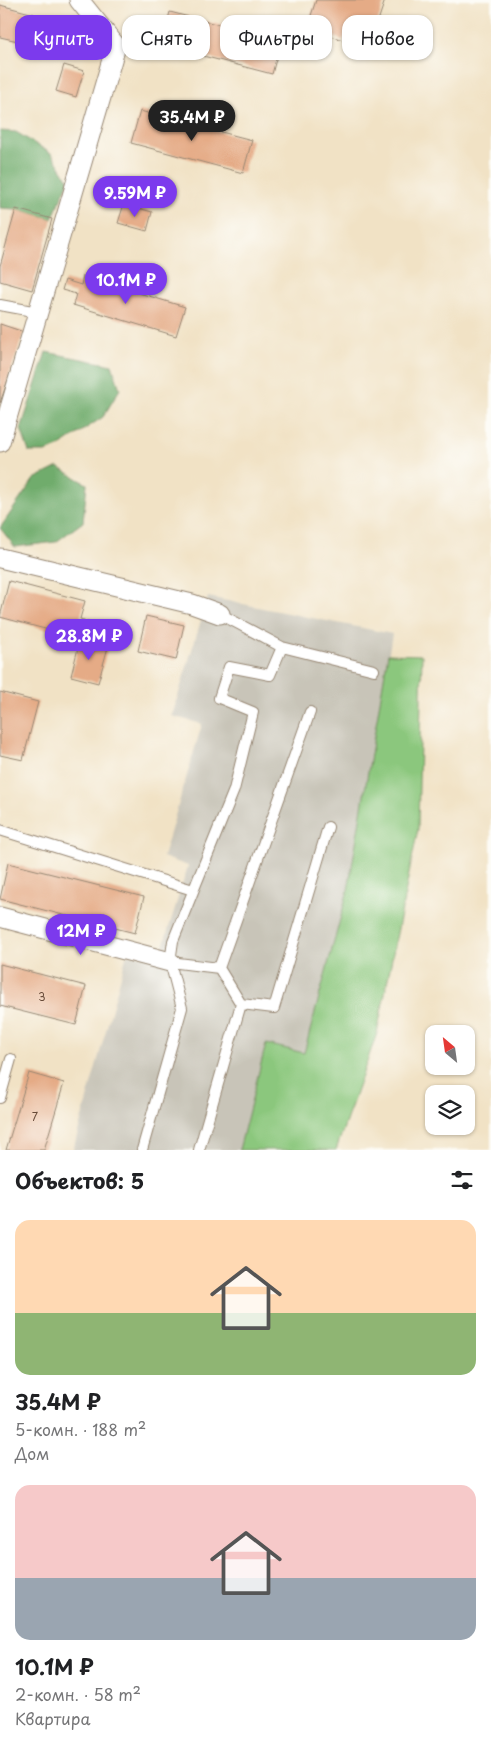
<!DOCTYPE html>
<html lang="ru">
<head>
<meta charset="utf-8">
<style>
  body { margin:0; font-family:"Playpen Sans",sans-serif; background:#f2f2f2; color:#202124; height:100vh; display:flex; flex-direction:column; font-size:19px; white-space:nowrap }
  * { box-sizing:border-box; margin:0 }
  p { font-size:16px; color:#757577 }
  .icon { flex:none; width:28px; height:28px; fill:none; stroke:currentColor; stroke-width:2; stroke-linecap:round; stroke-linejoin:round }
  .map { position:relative; height:1150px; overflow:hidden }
  .details { display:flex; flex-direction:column; background:#fff; flex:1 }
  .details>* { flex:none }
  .top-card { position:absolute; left:15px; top:15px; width:461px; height:45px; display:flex; gap:10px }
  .needle { width:32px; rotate:331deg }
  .tools { position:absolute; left:425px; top:1025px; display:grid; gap:10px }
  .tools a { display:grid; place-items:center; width:50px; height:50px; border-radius:10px; background:#fff; box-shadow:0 1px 4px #0004; font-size:25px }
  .price { position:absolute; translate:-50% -42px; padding:0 11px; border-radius:18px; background:#7c3aed; color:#fff; font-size:16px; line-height:32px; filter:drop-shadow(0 1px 2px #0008) }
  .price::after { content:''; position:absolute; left:50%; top:30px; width:15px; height:11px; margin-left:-8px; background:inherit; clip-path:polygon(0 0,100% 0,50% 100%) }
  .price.active { background:#222; color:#fff }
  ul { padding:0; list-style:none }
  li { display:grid; align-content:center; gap:10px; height:265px; padding:0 15px }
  li span { display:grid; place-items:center; height:155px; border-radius:15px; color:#555 }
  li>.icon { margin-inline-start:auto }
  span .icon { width:90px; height:90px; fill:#fffc; stroke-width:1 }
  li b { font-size:21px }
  h2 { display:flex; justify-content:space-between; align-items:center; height:60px; padding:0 15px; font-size:21px }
  .tag { padding:0 18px; border-radius:15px; background:#fff; box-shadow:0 1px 4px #0004; font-size:18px; line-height:45px }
  .tag.active { background:#7c3aed; color:#fff }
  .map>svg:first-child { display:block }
</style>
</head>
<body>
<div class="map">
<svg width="491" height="1150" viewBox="0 0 491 1150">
  <rect width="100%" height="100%" fill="#fdfcf7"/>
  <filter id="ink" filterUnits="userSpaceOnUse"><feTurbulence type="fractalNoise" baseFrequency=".02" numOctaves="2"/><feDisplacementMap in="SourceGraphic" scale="10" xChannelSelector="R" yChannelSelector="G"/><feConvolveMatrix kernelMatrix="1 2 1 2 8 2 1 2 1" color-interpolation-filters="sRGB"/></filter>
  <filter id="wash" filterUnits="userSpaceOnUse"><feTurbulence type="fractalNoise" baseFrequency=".0096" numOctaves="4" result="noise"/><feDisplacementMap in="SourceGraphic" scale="20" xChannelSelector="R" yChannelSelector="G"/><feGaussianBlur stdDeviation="1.12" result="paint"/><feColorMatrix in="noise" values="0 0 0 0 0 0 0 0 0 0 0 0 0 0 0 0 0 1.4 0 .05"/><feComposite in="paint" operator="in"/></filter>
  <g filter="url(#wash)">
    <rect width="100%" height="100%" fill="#f1e2c5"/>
    <path fill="#c8c4b8" d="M208,597l184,37 -44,256 -44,164 -38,-10 -27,106h-166l54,-196 33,2 28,-90 -25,-9 39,-133 -30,-8z"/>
    <path fill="#8bc77d" stroke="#63784e" d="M388,654l34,1 -4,174 -41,204 -41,117h-97l27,-106 38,9 44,-163z"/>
    <path fill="#70ac6c" stroke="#566b45" d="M0,131l16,1 36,22 17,27 -17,38 -36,-10 -16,-1z
      M46,352l66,13 8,24 -17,28 -46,31 -12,4h-16l-8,-23z
      M58,467l29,17 -4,38 -27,20 -41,5 -15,-19 34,-49z"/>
    <g id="blocks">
      <path fill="#e5ab86" d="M316,0h69l-11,33 -26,-8 -5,15 -36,-12z
        M0,5l34,9 -7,29 -27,-6z
        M170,12l111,29 -9,33 -111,-29z
        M64,65l20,6 -8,26 -20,-6z
        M140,111l112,29 -9,33 -112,-30z
        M124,204l28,8 -5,19 -29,-8z
        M16,209l36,10 -20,71 -32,-9v-15z
        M83,276l102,31 -9,29 -103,-31 3,-11 -14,-4 3,-10 16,5z
        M0,324l24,8 -24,71z
        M9,581l76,20 -5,18 30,8 -5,18 -105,-28z
        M146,616l38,9 -8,35 -38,-9z
        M80,640l28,7 -10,36 -27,-7z
        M0,692l38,10 -15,58 -23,-5z
        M8,863l136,34 -9,36 -135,-34z
        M0,964l86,22 -10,39 -76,-19z
        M29,1073l35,10 -20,67h-38z"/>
    </g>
  </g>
  <g filter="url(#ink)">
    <use href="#blocks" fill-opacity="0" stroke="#968672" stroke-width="1"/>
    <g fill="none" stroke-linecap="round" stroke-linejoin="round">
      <g stroke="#968672" stroke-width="12">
        <path id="lane" d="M0,305l38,7
          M220,614l62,33 92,23
          M0,830l193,60
          M170,962l49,6
          M241,1004l-22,-36 91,-256
          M0,1098l11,-39
          M142,1150l40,-142 -12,-46 3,-21 61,-151 19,-78 -34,-14 10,-31 41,8 12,-28
          M199,1150l42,-146 33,4 54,-181"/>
      </g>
      <g stroke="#968672" stroke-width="21">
        <path id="street" d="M0,442l116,-396 -37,-46
          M0,558l192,46 28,10
          M0,917l170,45"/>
      </g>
      <use href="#lane" stroke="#fff" stroke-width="10"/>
      <use href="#street" stroke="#fff" stroke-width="19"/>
    </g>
  </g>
  <g text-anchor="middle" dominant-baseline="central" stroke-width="4.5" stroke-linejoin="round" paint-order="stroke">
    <g font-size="11" fill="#664a38">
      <text x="42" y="996">3</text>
      <text x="35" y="1116">7</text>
    </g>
  </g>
</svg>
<div class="tools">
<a><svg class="needle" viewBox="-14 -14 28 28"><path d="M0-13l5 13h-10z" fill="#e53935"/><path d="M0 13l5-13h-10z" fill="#757577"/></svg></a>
<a><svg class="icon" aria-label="layers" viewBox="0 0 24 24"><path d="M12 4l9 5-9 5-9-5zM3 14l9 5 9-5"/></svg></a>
</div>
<b class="price active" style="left:192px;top:142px">35.4M ₽</b>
<b class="price" style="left:135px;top:218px">9.59M ₽</b>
<b class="price" style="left:126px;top:305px">10.1M ₽</b>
<b class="price" style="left:89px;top:661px">28.8M ₽</b>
<b class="price" style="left:81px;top:956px">12M ₽</b>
<div class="top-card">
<a class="tag active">Купить</a>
<a class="tag">Снять</a>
<a class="tag">Фильтры</a>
<a class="tag">Новое</a>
</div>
</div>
<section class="details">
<h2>Объектов: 5<svg class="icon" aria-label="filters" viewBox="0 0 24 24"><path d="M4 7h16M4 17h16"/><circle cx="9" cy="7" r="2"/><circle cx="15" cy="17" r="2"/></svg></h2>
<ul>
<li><span style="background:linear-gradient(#ffd9b3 60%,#8fb573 0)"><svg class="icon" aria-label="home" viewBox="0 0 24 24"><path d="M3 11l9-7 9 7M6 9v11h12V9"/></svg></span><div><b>35.4M ₽</b><p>5-комн. · 188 m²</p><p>Дом</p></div></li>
<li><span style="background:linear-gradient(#f6c9c9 60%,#9aa5b1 0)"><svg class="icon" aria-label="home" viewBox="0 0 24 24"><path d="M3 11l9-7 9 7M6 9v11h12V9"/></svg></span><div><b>10.1M ₽</b><p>2-комн. · 58 m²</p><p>Квартира</p></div></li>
</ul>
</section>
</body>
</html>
